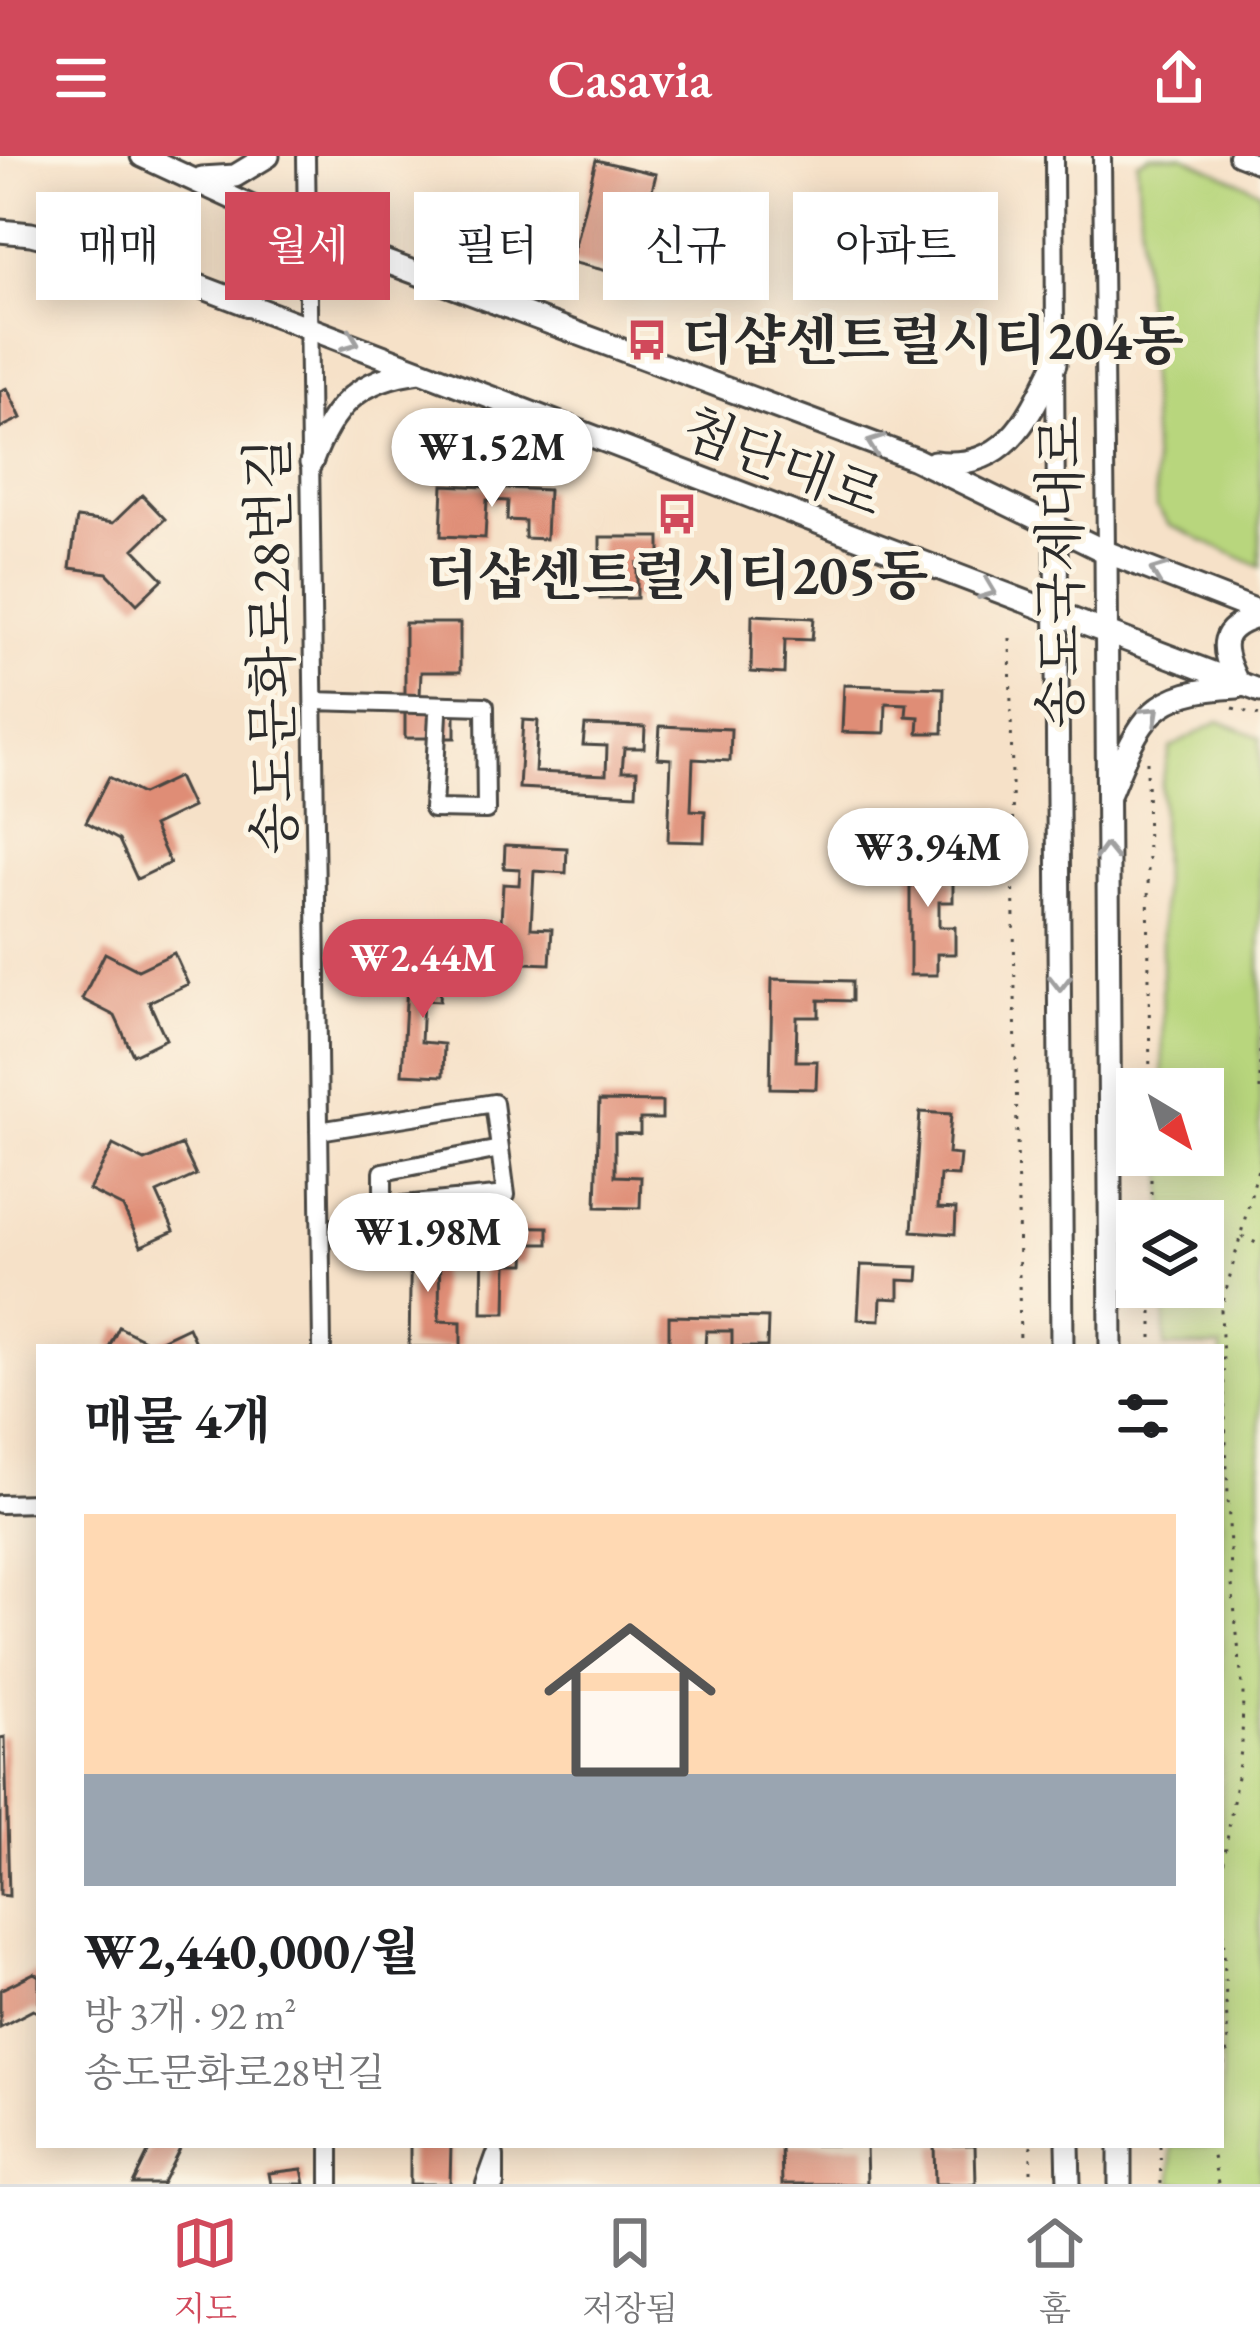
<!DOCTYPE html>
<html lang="ko">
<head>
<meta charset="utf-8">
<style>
  body { margin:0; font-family:"EB Garamond","Noto Serif KR",serif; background:#f6f6f6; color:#202124; height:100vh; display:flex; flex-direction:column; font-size:45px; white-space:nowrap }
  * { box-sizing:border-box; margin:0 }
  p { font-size:39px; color:#757577 }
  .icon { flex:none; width:66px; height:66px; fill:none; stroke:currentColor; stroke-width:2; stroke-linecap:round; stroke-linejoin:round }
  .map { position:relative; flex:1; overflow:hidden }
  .details { position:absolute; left:36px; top:1188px; width:1188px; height:804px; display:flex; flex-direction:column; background:#fff; border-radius:0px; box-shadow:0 6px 30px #0003 }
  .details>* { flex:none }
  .hud { position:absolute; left:36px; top:36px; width:1188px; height:108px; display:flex; gap:24px }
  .needle { width:78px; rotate:142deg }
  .buttons { position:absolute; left:1116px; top:912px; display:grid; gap:24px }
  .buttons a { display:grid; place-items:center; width:108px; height:108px; border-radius:0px; background:#fff; box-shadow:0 6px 30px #0003; font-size:60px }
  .price { position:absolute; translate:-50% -102px; padding:0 27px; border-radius:42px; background:#fff; color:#222; font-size:39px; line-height:78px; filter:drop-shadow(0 3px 6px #0008) }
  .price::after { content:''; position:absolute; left:50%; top:72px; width:36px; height:27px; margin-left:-18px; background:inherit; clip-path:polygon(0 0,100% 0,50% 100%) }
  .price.active { background:#d1495b; color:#fff }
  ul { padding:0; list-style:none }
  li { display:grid; align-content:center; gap:24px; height:636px; padding:0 48px }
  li+li { border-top:3px solid #e0e0e0 }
  li span { display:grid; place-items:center; height:372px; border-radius:0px; color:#555 }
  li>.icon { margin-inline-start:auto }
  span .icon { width:216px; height:216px; fill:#fffc; stroke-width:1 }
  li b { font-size:51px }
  h2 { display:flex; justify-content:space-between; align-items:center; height:144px; padding:0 48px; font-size:51px }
  .tag { padding:0 42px; border-radius:0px; background:#fff; box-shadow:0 6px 30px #0003; font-size:42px; line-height:108px }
  .tag.active { background:#d1495b; color:#fff }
  header { display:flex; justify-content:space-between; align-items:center; height:156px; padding:0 48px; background:#d1495b; color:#fff; font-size:54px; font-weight:600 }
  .tabs { display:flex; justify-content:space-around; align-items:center; height:168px; border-top:3px solid #e0e0e0; background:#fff; font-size:33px; color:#757577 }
  .tabs a { display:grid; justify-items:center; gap:6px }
  .tabs .active { color:#d1495b }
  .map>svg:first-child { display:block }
</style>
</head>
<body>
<header><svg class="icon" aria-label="menu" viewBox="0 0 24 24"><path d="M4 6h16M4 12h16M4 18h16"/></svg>Casavia<svg class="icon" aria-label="share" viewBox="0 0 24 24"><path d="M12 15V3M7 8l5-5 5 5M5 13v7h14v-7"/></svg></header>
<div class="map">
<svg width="1260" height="2028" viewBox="0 0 1260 2028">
  <rect width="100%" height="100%" fill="#fcf5e5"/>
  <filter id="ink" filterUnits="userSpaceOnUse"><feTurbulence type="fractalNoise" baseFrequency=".00833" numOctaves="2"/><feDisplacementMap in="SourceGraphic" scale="24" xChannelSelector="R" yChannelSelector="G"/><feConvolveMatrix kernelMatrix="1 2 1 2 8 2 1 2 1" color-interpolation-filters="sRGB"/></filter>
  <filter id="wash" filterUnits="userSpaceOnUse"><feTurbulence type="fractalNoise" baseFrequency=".004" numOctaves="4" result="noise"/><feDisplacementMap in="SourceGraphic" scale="48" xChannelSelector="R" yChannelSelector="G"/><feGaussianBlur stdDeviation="2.7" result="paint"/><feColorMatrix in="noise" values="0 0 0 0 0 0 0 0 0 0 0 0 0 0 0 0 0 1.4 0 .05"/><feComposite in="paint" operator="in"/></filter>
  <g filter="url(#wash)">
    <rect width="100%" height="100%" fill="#f6e1c8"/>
    <path fill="#b8d67d" stroke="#728054" stroke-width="3" d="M1150,0h33l77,35v376l-91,-42 -13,-18 -19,-345z
      M1219,565l41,16v1447h-88v-39h49v-798h-56v-60h38v-66h-39v-66h39v-66h-40l-2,-304 9,-37z"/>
    <g id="blocks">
      <path fill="#df8d76" d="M596,4l60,14 -25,103 -60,-15z
        M7,232l14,30 -21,10v-37z
        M443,329l105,5 -2,49 -21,-1v-17l-18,-1 1,-19 -21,-1 -2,38 -44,-2z
        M142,339l23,24 -31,30 29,30 -26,25 -30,-31 -37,-5 7,-50 36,5z
        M600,381h60v26h-23v35l-37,1z
        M752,459l62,3 -2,22 -27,-1 -1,35 -33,-2z
        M405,467h55v49h-39l-1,24h18v18h17v24h-50z
        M844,529l100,3 -1,45h-25l1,-16 -13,-1 1,-12 -21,-1 -1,30 -43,-1z
        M523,564l15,1 -3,51 71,3 1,-29 -24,-1 2,-20 60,2 -1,21h-20l-2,23h15l-1,23 -117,-6z
        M660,570l71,3 -1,32 -37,-2 -2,51 14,1 -1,31 -36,-1 3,-82 -13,-1z
        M109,621l33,17 36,-17 14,30 -39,19 17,37 -33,16 -18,-39 -33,-18z
        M910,687h30v37h13v22h-14v25h16v27h-18v21h-27z
        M505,689l62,3 -1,25 -32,-2 -3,57 21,1 -2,35 -51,-2 4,-78 16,1 1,-16 -16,-1z
        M105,797l33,17 36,-17 14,31 -39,18 17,37 -33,16 -18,-39 -33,-17z
        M408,811l50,3 -1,14 -16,-1 -1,18 -17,-1 -2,42 23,2 -1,32 -41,-2z
        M772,823l80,2v20l-33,-1v17h-22l-1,44h21l-1,28 -46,-1z
        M599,945l63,1v17h-22v15l-25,-1v43l26,1 -1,31 -44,-1z
        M920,956l31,2 -3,40 12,1 -2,21 -18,-1 -2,33 18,1 -1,25 -43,-3z
        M113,989l32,16 37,-16 14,30 -39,18 17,38 -33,15 -18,-39 -34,-17z
        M483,1070l65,1v17h-22l-1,20h-18l-1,49h-24z
        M411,1074l29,1 -1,90 22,1v25h-52z
        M861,1109l58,2 -1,14 -19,-1v19l-18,-1 -1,22 -22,-1z
        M669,1160l99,2 -1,29h-35v-16h-26l-1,16h-36z
        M119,1171l33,17 36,-17 9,20h-88z
        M5,1581l4,159 -9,-1v-157z
        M34,1817l5,3v37l-6,-3 -33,17v-37z
        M152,1989h30l-20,39h-29z
        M410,1989h41l-1,39h-40z
        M781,1989h85l1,39h-85z
        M934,1989h41l1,39h-41z
        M302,2013l3,15h-34l-2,-11z"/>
    </g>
  </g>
  <g filter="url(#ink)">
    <use href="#blocks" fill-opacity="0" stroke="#494643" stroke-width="3"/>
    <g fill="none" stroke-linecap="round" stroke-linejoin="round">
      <g stroke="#494643" stroke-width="22">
        <path id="minor" d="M306,0l16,1191
          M1054,0l2,374
          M1102,0l4,396
          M1237,0l23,9
          M314,545l171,5 1,104 -53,-1 5,-95
          M319,975l175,-28 12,92 -123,12v-35l117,-23
          M0,1348l39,-1
          M330,1989v39
          M485,2028l10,-28v28"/>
      </g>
      <g stroke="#494643" stroke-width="27">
        <path id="major" d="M142,0l164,76 609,227 191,93 154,60
          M202,22l33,-2 33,-20
          M0,75l31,3 97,25 1132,432
          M934,306c71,9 94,-42 121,-98
          M311,307c21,-56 47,-85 109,-92
          M1056,374l6,817
          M1106,396l5,795
          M1237,526c-18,-36 -19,-54 23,-66
          M1110,637c31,-76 40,-102 128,-106
          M1068,1989l1,39
          M1120,1989v39"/>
      </g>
      <path stroke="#494643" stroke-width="3" stroke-dasharray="3 9" stroke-linecap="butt" d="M1010,482l10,709
        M1233,552l27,8
        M1147,605l3,328
        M1260,871v72
        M1151,999v66
        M1242,1080l18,9
        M1152,1131v60
        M1221,1921l7,-29 -7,-169 21,-135 1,-51 -12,-118 -10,-265 39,-149
        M1031,1989v39
        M1160,1989l1,39
        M1211,1989l7,39"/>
      <use href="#minor" stroke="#fff" stroke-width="16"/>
      <use href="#major" stroke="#fff" stroke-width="21"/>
    </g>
    <defs><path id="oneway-chevron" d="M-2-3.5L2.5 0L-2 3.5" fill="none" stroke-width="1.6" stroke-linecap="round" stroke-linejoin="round" transform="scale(3)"/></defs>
    <g stroke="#a0a0a0">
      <use href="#oneway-chevron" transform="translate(351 185) rotate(21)"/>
      <use href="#oneway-chevron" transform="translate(875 288) rotate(-160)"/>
      <use href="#oneway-chevron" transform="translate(1158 416) rotate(-159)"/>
      <use href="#oneway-chevron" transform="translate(988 434) rotate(21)"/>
      <use href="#oneway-chevron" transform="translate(1152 558) rotate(-43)"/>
      <use href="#oneway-chevron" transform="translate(1106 696) rotate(-91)"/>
      <use href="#oneway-chevron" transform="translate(1060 827) rotate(90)"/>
    </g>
  </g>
  <defs>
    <g id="bus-bare" transform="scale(3.24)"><path d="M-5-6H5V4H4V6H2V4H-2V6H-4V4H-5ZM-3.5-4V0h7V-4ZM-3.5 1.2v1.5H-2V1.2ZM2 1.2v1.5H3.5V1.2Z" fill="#d1495b" stroke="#fcf5e5" stroke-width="2.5" paint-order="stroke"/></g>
  </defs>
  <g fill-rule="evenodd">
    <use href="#bus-bare" x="647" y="184"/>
    <use href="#bus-bare" x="677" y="358"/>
  </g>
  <g text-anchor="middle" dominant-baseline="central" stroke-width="10" stroke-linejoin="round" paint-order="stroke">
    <g font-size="54" font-weight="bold" fill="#2b2b2b" stroke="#fcf5e5" text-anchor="start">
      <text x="681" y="184">더샵센트럴시티204동</text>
      <text x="677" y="419" text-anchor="middle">더샵센트럴시티205동</text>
    </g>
    <g font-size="54" fill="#2b2b2b" stroke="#fcf5e5">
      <text transform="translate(783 306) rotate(21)">첨단대로</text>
      <text transform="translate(1060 416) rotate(-90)">송도국제대로</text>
      <text transform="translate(271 490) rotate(-91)">송도문화로28번길</text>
    </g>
  </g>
</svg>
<div class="buttons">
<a><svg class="needle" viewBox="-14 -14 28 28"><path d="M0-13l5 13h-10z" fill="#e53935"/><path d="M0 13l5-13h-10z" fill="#757577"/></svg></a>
<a><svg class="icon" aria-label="layers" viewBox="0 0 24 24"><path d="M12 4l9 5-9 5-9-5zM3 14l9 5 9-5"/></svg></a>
</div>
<b class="price" style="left:492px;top:354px">₩1.52M</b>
<b class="price" style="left:928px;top:754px">₩3.94M</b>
<b class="price active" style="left:423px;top:865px">₩2.44M</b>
<b class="price" style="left:428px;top:1139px">₩1.98M</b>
<div class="hud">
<a class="tag">매매</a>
<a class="tag active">월세</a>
<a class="tag">필터</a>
<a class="tag">신규</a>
<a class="tag">아파트</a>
</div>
<section class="details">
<h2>매물 4개<svg class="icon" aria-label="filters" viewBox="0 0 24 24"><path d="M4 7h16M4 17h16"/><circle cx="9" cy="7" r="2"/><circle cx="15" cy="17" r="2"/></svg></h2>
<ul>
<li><span style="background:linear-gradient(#ffd9b3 70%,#9aa5b1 0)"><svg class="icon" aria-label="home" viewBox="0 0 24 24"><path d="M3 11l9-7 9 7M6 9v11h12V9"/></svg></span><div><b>₩2,440,000/월</b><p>방 3개 · 92 m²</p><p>송도문화로28번길</p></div></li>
</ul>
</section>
</div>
<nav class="tabs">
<a class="active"><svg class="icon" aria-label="map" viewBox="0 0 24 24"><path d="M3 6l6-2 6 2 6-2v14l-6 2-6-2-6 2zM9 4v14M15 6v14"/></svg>지도</a>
<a><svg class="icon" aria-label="saved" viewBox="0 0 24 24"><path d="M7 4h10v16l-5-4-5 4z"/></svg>저장됨</a>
<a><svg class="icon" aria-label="home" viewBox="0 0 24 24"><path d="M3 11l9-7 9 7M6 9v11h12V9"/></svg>홈</a>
</nav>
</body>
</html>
